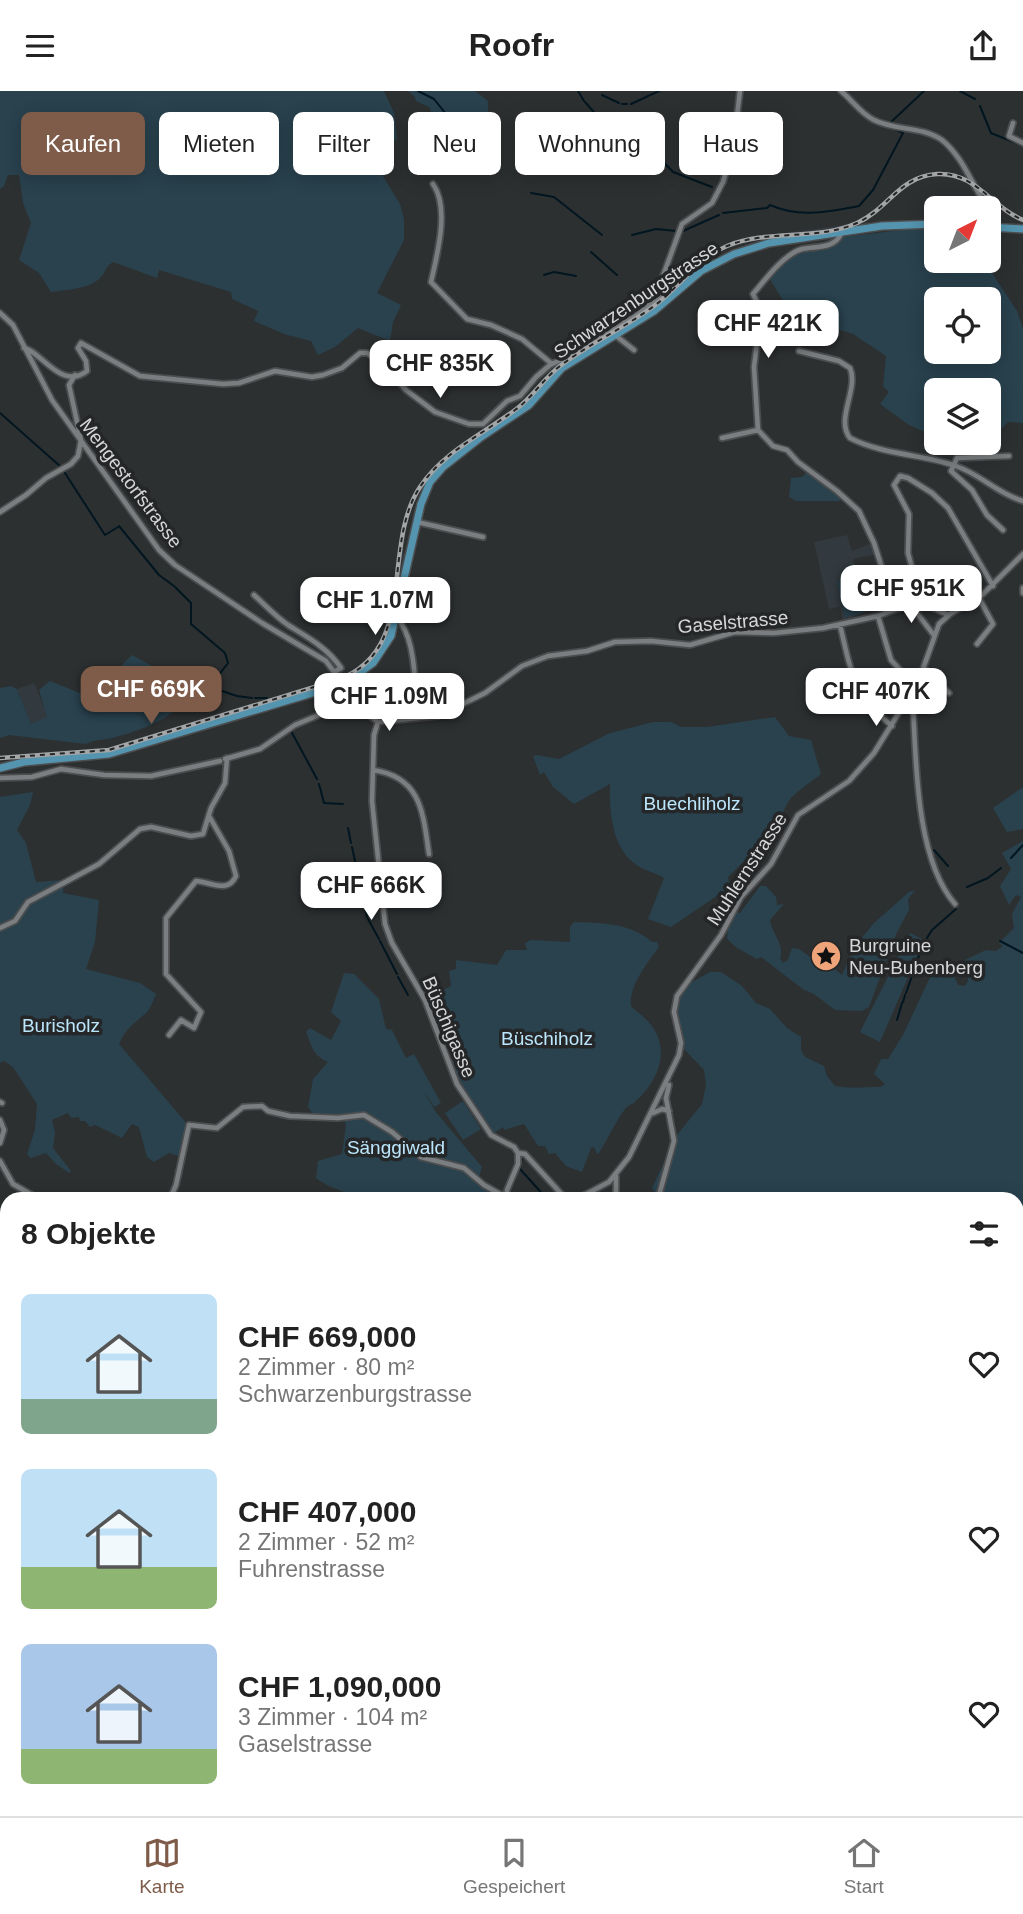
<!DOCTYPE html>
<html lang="de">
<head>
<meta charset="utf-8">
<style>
  body { margin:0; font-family:Arial,sans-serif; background:#f6f6f6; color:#222; height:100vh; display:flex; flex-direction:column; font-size:26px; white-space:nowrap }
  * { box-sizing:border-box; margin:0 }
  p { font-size:23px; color:#767676 }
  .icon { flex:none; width:38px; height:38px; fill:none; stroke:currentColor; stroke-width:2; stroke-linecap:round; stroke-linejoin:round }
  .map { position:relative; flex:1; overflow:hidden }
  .details { position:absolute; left:0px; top:1101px; width:1024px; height:625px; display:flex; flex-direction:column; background:#fff; border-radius:21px 21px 0 0; box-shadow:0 4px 18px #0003 }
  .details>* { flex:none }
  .top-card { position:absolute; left:21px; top:21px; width:982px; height:63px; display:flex; gap:14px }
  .needle { width:46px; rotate:42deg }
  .controls { position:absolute; left:924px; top:105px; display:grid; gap:14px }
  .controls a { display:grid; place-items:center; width:77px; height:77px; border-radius:10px; background:#fff; box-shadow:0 4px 18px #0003; font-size:35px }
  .price { position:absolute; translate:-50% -60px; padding:0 16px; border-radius:14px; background:#fff; color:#222; font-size:23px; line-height:46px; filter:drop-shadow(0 2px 4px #0008) }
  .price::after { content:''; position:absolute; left:50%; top:42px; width:21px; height:16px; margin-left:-10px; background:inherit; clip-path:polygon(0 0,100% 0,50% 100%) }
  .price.current { background:#7e5c49; color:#fff }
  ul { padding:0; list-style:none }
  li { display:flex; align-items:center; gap:21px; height:175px; padding:0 21px }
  li span { display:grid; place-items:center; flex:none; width:196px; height:140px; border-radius:10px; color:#555 }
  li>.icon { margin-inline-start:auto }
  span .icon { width:84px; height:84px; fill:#fffc; stroke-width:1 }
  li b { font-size:30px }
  h2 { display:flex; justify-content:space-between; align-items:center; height:84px; padding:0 21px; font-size:30px }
  .chip { padding:0 24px; border-radius:10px; background:#fff; box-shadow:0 4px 18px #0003; font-size:24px; line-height:63px }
  .chip.current { background:#7e5c49; color:#fff }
  header { display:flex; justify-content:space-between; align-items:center; height:91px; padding:0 21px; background:#fff; font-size:32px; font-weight:800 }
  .menu { display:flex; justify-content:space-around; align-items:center; height:98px; border-top:2px solid #e0e0e0; background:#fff; font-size:19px; color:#767676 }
  .menu a { display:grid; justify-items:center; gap:4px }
  .menu .current { color:#7e5c49 }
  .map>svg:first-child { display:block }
</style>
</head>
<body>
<header><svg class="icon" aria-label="menu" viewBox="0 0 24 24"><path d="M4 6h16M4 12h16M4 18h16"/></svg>Roofr<svg class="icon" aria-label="share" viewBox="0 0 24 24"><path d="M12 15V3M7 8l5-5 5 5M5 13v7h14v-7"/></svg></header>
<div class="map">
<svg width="1023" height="1725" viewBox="0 0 1023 1725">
  <rect width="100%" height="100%" fill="#2d3031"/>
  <path fill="#323a3f" d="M933,82l19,1 16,5 55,42 -17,-9 -39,-32 -15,-4 -19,-1 -29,10 -32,29 -21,12 -100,14 -16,4 -27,14 -52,49 -88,55 -41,41 -84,60 -15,15 -13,20 -8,25 -4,29 5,8 -21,75 -16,26 -19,14 -243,76 -27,4 -82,4 108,-10 229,-70 24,-11 15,-15 12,-24 15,-101 6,-22 13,-24 20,-21 75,-54 42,-41 98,-63 39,-39 23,-16 32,-10 99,-14 21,-11 32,-30z
    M847,444l5,16 20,-8 4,11 -23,5 13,53 -23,9 -3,-14 -11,2 -15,-67z
    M34,592l14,34 -17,7 -14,-35z"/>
  <path fill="#29424e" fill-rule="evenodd" d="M0,0h384l10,22 3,26 -6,4 -27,2 36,59 4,15v21l-27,53 24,12 -8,17 -3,19 -32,-13 -23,19 -17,8 -7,-14 -27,-7 -30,-13 4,-10 -26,-12 -1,-7 -72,-22 -2,8 -44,-16c-8,4 -7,11 -14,17 -11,10 -34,11 -48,13l-12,-19 -20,-13 12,-37 -8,-20 -4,-28h-11l-4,11 -4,3z
    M408,0h67l13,10c-1,16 3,16 10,26l-2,12 -12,4 -13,12 -9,4c-15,-7 -27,-4 -42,-10l1,-10 3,-1 8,-25 -3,-6 -13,-6 -1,-4z
    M936,135v35h33l23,12 25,38 6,18v94l-15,-1 -6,6 -10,1 8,2 -1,6 -9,-2 -1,-45h-53v47l-27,-12 -29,-21 9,-12 -6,-6 3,-30 -33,-22 -53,-16 -17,-17 -13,-22 12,-15 17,-12 30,-6 13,-9zM936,208h53v53h-53z
    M808,380l36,25 -5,5h-43l-7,-4 2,-19 11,-1z
    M856,486l8,35 -19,5 -8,-35z
    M132,564l35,19 20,17c-5,27 -50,40 -74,47 -9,2 -18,1 -27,6l-77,-9 -9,3v-50l11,-2 6,3 14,35 16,-7 -8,-27 11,-9 42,17 8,7 -2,-5 11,-22z
    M775,626l14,19 22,4 10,34c-35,27 -35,22 -44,66l-6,4h-10l-33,33 2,10 -59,40 -23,-8 16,-41c-8,-5 -18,-7 -26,-12 -26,-16 -29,-54 -28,-82l-36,20 -21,-17 -9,-15 -4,3 -7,-19 4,-1 22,4 51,-26 43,-11h18l10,5h26z
    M1023,696v42l-16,3 -14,-24z
    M33,701l-3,13 -13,25 9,13 10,39 28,-2 -1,13 36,7 -4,42 -9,27 54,14 16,11c-3,7 -6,16 -11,20 -11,9 -20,16 -26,30l69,81 -9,31 -10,-3 -15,9 -7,-5 -8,-30 -7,-3 -10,14 -27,-13 -5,2 -5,-6h-5l-1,-4 -8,1 -3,-5 -16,7 3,13 -2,15 18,23 -2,2 -13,-9 -10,-11 -15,5 -4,-4 8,-24 2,-26 -24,-37 -9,-6 -4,2v-266z
    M1023,750v409l-6,5v-56h-357l-8,-11 25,-53 25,-31 4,-19 -2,-15 -21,-22 -8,-31 1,-16 7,-14 27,-15h11l21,14 14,17 14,6 17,19 14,9v13l4,7 19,9 3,10 8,10c17,3 29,1 45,1l5,-3 -11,-10 7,-15h7l15,-24 28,-60 16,-14 11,24 7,1 3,-5 -3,-21 21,-10 10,1 7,-5 -4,-3 15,-15 -2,-14 9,-17 -5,-2 -7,10 -9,-19 11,-17 -9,-16z
    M760,795h6l10,11 1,8 7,-1 -14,16c2,14 15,25 10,38l3,5 5,-3 4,-12 7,1 18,13 1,-6 -7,-7 20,-6 5,4 -5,19 11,9 13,-29 19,-23 35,-31 6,-2 -7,9 1,11 -12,22 -28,75 -7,4 -27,-1 -21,-16 -10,-4 -43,-33 -4,2 -20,-11 -10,-9 1,-15 6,-12 6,1z
    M574,831c28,1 57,1 78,20h5l2,5c-11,15 -30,38 -28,59 6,6 14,11 20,19 20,25 7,56 -15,76 -2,3 -6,3 -9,6 -6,5 -21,35 -28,46l-2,1 -3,-7 -3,1 -9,24 -16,-6 -11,-13 -6,1 -4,-8h-7l-14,-22 -20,6 -1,-3 -12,8 -35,-54 -32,-84h4l9,19 8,-4 -3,-21 9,-5 -2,-15 7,-2v-9l41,5 9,-15h21l-2,-7 6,-3 39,2v-15z
    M910,842l14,7 -44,102 -20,-10z
    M344,882l10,1 25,25 7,30 6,1 14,28 8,-4 27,49 -7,4 -12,-19 13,23 47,56 -4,13 12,8h6l5,11c-52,0 -143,11 -185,-21l2,-17 24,-7 4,-29 -2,-6 -31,-5 -5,-7 5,-28 15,-17c-16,-7 -16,-16 -22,-30l4,-4 21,12 10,-19 -10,-9z
    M463,1010l18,28 -18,11 -18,-27z
    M7,1390v96l-7,-8v-87z
    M7,1606v110l-7,-1v-108z
    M745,1718l100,1 7,6h-79l-28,-3z"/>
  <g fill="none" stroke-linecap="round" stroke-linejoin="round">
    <path stroke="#011620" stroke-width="2" d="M418,0l16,8 20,25 25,14 15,2
      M578,0l6,10
      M960,0l15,8
      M602,4l17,8
      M585,11l23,26 34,12 31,32 39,15
      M622,13h5
      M631,13l28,-13
      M980,15l11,27 32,13
      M890,32l34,-32
      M531,102l23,4 48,38
      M723,122l44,-5 3,-3c29,13 57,7 89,1l14,-16 30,-57 -10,-5
      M683,140l36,-16
      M632,144l24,-6 20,2
      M591,161l26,23
      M544,184l10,-3 22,4
      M0,322l61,54
      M63,379l42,65 13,-8
      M119,435l40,49 15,11
      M175,496l16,16v21l34,29 3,10 -16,21 1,4 24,8 15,2
      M255,607h12
      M291,640l26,48
      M319,693l5,19 19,1
      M348,737l3,15
      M352,756l15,70
      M934,759l14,16
      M1011,767l12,-13
      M967,796l21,-9 13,-10
      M368,828l11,20
      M380,850l17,33
      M925,850l7,-11 24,-21
      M1000,850l23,12
      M917,870l4,-11
      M913,880l3,-7
      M398,886l10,18
      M906,902l6,-17
      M903,911l2,-7
      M897,929l5,-17
      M443,949l5,13
      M481,1024l10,16
      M522,1066l-2,12 27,30
      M0,1199l7,4
      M0,1591l7,1
      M532,1718l5,4 6,-4
      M839,1718l12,7
      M264,1725v-7"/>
    <g stroke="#4c4d4e" stroke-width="8">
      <path id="minor" d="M841,0c11,9 20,23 33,29 22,11 48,6 68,20 22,18 30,46 46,68
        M1013,32l-4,13 14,7
        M433,93c17,24 4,71 -2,98l36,37 24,6 31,14 30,25
        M989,118l9,17
        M0,222l13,12 39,75 107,150 16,15 87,58 64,38 8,11 9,24 35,26 60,-6 47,-23 37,-27 26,-10 39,-5 28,-9 36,-1 39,4 45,-13 39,1 49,-5 55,-12 40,-15 30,14
        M615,244l19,15
        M24,257c17,3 37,43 63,23l-1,-10 -8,-13 3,-5 59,33 83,8 16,-1 36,-12 37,6 11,-2 19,-7 18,-15h7l13,8 26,29 29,22 34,12h14l24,-23 13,-5 16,-19 14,-12 31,-15 56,-35 23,-19 -1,-9 23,-63 30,-21 11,-21 10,-33 7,-58
        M799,260l40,10 11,7c9,21 -15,51 0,70 33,17 72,16 106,28 24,8 42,28 67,35
        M758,339l-4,-63 7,-56 -8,-17c12,-14 31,-40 49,-45 14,-3 32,0 39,-15
        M758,339l15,16 14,4 11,12 39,29 22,20 15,32 21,66
        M722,347l36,-8
        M0,421l26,-17 20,-17 25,-14 7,-8 3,-16 -12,-55 6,-10
        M417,431l66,15
        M1003,439l-16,-15 -15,-25 -21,-19 6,-13 52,-2
        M1023,497v5
        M254,504c11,10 22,22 34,30 19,12 40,23 53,43l-7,4
        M402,505l33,1
        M921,510l-13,-48 1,-39 -15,-29 6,-9 8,2 24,15 16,15 45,78
        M910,513l23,30
        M878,525l13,44 20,22
        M397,527c19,20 19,72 18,98
        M840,534c11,46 13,70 52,101
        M977,553l16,-20 -14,-26
        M924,577l25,25
        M908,609l5,6c3,57 3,153 42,198
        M378,631l-4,13 -2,66 13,123 7,19 33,57 32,84 34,51 23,12 4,6v11l-11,26v9
        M225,668l35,-10 35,-24 55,-23
        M373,679c49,7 50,44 56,84
        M0,687l32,-1 29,-8 43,6 47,1 69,-15
        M0,837l15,-7 13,-19 71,-38 41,-35 11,-2 40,9 12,-2 8,-26 14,-25 2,-25
        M169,944l12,-15 13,8 7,-16 -35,-38v-56l30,-37c15,1 32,13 40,-5l-7,-25 -20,-35
        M0,1011l2,1
        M653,1022l9,-4 7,2
        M0,1029l4,10 -4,13
        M518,1062l7,1 41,45
        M0,1070l13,23 26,15
        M616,1085v23
        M170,1108l6,-14 13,-60 28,3 26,-21 19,-1 6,5 22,5 48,2 26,-3 28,17 29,25 43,11 20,17 23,13
        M577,1108l32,-17 20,-25 50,-102 2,-12 -7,-31 3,-16 44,-61 20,-38 30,-33 27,-49 51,-34 25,-28 45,-73 20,-56 11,-10 31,-18 42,-42
        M658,1108l16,-58 -8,-43 3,-13
        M1017,1348l6,2
        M0,1487l7,3
        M1017,1634l6,2
        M275,1718l1,7
        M983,1725l4,-7"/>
    </g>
    <g stroke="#4c4d4e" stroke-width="10">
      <path id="major" d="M989,136l34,2
        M0,677l24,-6 85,-8 237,-71 27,-20 18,-27 30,-132 9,-22 13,-15 38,-30 48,-32 33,-37 92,-57 47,-40 33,-17 35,-11 113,-17 54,-2"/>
    </g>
    <use href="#minor" stroke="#7b7e80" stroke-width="4.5"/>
    <use href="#major" stroke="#5494ae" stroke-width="7"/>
    <g stroke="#a3a5a6" stroke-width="4.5">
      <path id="rail" d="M0,667l109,-8 228,-70c83,-29 43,-133 83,-193 23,-35 63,-53 95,-77 17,-12 28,-31 45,-44 29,-22 64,-38 94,-60 26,-19 42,-47 73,-60 41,-17 90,-5 130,-23 31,-14 43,-47 80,-49 39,-2 54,33 86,46"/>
    </g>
    <use href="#rail" stroke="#242627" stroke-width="2" stroke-dasharray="5" stroke-linecap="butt"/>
  </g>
  <defs>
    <g id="sight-disc" transform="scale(1.575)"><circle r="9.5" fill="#efa378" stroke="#242627"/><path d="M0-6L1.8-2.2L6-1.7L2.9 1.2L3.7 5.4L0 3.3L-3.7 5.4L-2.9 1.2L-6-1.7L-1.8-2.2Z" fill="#111"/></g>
  </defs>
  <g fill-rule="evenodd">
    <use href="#sight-disc" x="826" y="865"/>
  </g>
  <g text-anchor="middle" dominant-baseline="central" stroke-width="7" stroke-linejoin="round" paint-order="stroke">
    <g font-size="19" fill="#d6d7d8" stroke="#242627">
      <text transform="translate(636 209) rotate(-34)">Schwarzenburgstrasse</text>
      <text transform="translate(131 392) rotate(53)">Mengestorfstrasse</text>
      <text transform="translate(733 531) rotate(-5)">Gaselstrasse</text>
      <text transform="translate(747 778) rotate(-57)">Muhlernstrasse</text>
      <text transform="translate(449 936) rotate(67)">Büschigasse</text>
    </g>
    <g font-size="19" fill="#bbe6fb" stroke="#242627">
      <text x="692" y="712">Buechliholz</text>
      <text x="61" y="934">Burisholz</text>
      <text x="547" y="947">Büschiholz</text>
      <text x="396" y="1056">Sänggiwald</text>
    </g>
    <g font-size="19" fill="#d6d7d8" stroke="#242627" text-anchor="start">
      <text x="849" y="854">Burgruine<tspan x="849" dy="22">Neu-Bubenberg</tspan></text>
    </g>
  </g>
</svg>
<div class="controls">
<a><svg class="needle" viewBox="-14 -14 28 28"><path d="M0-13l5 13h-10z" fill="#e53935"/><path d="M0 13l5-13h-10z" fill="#767676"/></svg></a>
<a><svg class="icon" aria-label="locate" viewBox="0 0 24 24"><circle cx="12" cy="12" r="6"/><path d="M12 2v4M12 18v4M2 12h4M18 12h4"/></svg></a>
<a><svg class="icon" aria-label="layers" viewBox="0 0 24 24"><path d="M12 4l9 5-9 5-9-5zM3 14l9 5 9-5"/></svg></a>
</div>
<b class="price" style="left:768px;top:269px">CHF 421K</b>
<b class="price" style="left:440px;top:309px">CHF 835K</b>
<b class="price" style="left:911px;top:534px">CHF 951K</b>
<b class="price" style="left:375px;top:546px">CHF 1.07M</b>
<b class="price current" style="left:151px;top:635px">CHF 669K</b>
<b class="price" style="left:876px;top:637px">CHF 407K</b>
<b class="price" style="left:389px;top:642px">CHF 1.09M</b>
<b class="price" style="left:371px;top:831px">CHF 666K</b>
<div class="top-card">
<a class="chip current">Kaufen</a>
<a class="chip">Mieten</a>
<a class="chip">Filter</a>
<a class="chip">Neu</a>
<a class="chip">Wohnung</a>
<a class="chip">Haus</a>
</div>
<section class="details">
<h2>8 Objekte<svg class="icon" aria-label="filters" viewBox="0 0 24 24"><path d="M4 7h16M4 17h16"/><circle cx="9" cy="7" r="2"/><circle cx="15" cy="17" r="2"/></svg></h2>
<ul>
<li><span style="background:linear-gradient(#bfe0f5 75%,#7fa58c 0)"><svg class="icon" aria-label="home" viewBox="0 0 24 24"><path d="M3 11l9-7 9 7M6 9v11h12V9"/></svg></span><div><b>CHF 669,000</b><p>2 Zimmer · 80 m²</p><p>Schwarzenburgstrasse</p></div><svg class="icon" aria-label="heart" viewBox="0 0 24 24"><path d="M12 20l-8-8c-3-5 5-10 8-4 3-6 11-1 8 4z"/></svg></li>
<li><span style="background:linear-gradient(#bfe0f5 70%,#8fb573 0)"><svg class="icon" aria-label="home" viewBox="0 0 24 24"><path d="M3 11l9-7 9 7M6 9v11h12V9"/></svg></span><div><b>CHF 407,000</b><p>2 Zimmer · 52 m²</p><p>Fuhrenstrasse</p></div><svg class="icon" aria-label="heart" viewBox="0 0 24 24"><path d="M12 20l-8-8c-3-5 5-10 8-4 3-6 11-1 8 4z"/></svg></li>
<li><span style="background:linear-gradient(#a9c7e8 75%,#8fb573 0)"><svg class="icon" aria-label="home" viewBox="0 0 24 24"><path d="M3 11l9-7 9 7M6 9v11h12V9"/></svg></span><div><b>CHF 1,090,000</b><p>3 Zimmer · 104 m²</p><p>Gaselstrasse</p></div><svg class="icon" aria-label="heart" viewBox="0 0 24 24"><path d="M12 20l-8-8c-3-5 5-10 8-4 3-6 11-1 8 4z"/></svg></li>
</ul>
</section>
</div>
<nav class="menu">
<a class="current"><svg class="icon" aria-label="map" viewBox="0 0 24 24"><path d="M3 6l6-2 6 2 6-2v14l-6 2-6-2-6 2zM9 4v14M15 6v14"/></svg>Karte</a>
<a><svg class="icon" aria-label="saved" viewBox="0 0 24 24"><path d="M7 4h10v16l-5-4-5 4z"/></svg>Gespeichert</a>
<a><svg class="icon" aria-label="home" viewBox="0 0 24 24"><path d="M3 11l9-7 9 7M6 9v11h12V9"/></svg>Start</a>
</nav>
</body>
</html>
